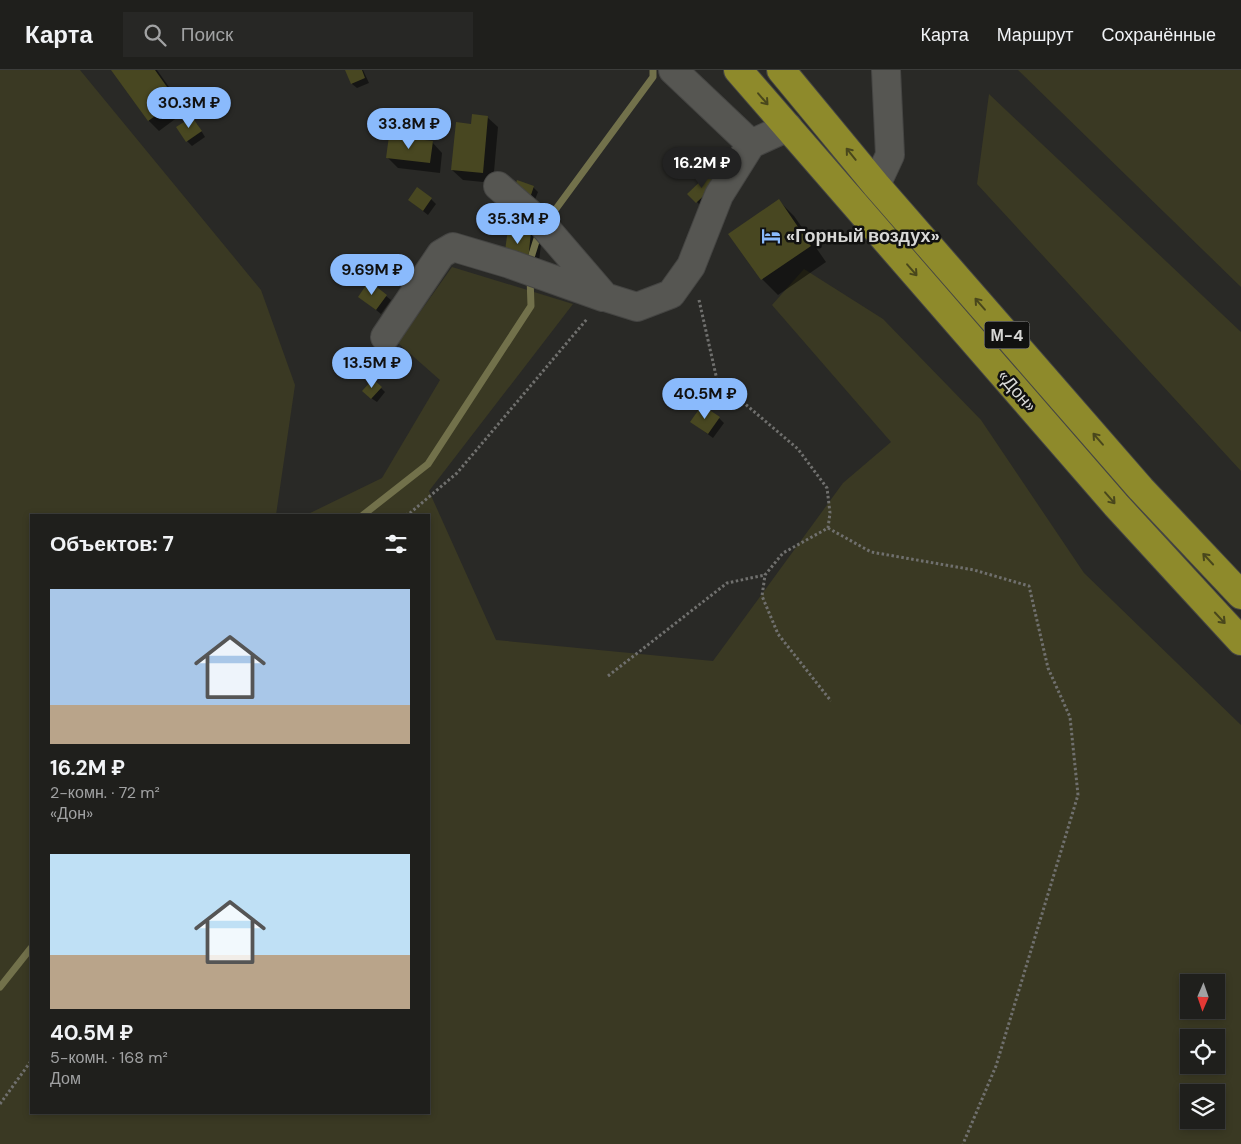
<!DOCTYPE html>
<html lang="ru">
<head>
<meta charset="utf-8">
<style>
  body { margin:0; font-family:"DM Sans",sans-serif; background:#272725; color:#f1f3f6; height:100vh; display:flex; flex-direction:column; font-size:19px; white-space:nowrap }
  * { box-sizing:border-box; margin:0 }
  p { font-size:16px; color:#a1a2a3 }
  .icon { flex:none; width:28px; height:28px; fill:none; stroke:currentColor; stroke-width:2; stroke-linecap:round; stroke-linejoin:round }
  .map { position:relative; flex:1; overflow:hidden }
  .details { position:absolute; left:30px; top:444px; width:400px; height:600px; display:flex; flex-direction:column; background:#1f1f1c; border-radius:0px; box-shadow:0 2px 8px #0003,0 0 0 1px #3c3d3b }
  .details>* { flex:none }
  .needle { width:32px; rotate:182deg }
  .tools { position:absolute; left:1180px; top:904px; display:grid; gap:10px }
  .tools a { display:grid; place-items:center; width:45px; height:45px; border-radius:0px; background:#1f1f1c; box-shadow:0 2px 8px #0003,0 0 0 1px #3c3d3b; font-size:25px }
  .price { position:absolute; translate:-50% -42px; padding:0 11px; border-radius:18px; background:#8abafc; color:#111; font-size:16px; line-height:32px; filter:drop-shadow(0 1px 2px #0008) }
  .price::after { content:''; position:absolute; left:50%; top:30px; width:15px; height:11px; margin-left:-8px; background:inherit; clip-path:polygon(0 0,100% 0,50% 100%) }
  .price.selected { background:#222; color:#fff }
  ul { padding:0; list-style:none }
  li { display:grid; align-content:center; gap:10px; height:265px; padding:0 20px }
  li span { display:grid; place-items:center; height:155px; border-radius:0px; color:#555 }
  li>.icon { margin-inline-start:auto }
  span .icon { width:90px; height:90px; fill:#fffc; stroke-width:1 }
  li b { font-size:21px }
  h2 { display:flex; justify-content:space-between; align-items:center; height:60px; padding:0 20px; font-size:21px }
  header { display:flex; align-items:center; gap:30px; box-sizing:border-box; height:70px; padding:0 25px; background:#1f1f1c; border-bottom:1px solid #3c3d3b }
  header strong { font-size:24px }
  nav { display:flex; gap:28px; margin-inline-start:auto; font-size:18px }
  .search { width:350px; height:45px; background:#272725; display:flex; align-items:center; gap:12px; box-sizing:border-box; padding:0 18px; border-radius:0px; color:#a1a2a3; font-size:19px }
  .map>svg:first-child { display:block }
</style>
</head>
<body>
<header>
<strong>Карта</strong>
<div class="search"><svg class="icon" aria-label="search" viewBox="0 0 24 24"><circle cx="10" cy="10" r="6"/><path d="M15 15l6 6"/></svg>Поиск</div>
<nav><a>Карта</a><a>Маршрут</a><a>Сохранённые</a></nav>
</header>
<div class="map">
<svg width="1241" height="1074" viewBox="0 0 1241 1074">
  <rect width="100%" height="100%" fill="#292926"/>
  <path fill="#3a3923" fill-rule="evenodd" d="M0,0h80l181,220 34,95 -19,130h-245v597h398v-597h-123l76,-37 58,-98 -42,-37 54,-76 121,37 -144,187 67,149 217,21 130,-178 48,-41 -119,-137 32,-36 79,50 98,101 103,153 157,152v419h-1241zM1189,912h27v28h-27zM1189,968h27v27h-27zM1216,1022v28h-27v-28z
    M1018,0h223v217z
    M989,24l252,238v139l-264,-287z"/>
  <path fill="#0007" d="M113,0h44l29,41 -27,20 -11,-11z
    M346,0h17l6,13 -12,5 -5,-4z
    M487,47l11,10 -5,56 -30,-3 -11,-10 20,-45z
    M197,54l8,13 -13,9 -5,-5z
    M432,72l10,11 -2,20 -42,-5 -11,-11z
    M533,117l5,5 -4,10 -15,-6z
    M719,120l-17,17 -13,-13z
    M431,129l5,5 -8,11 -14,-11z
    M779,131l15,15 32,46 -48,33 -16,-16z
    M531,163l10,11 -3,27 -22,-3z
    M386,226l5,4 -10,14 -21,-17z
    M381,318l4,4 -8,10 -9,-6z
    M719,348l5,5 -11,15 -16,-12z"/>
  <g fill="none" stroke-linecap="round" stroke-linejoin="round">
    <path stroke="#72714b" stroke-width="7" d="M547,151l106,-144v-7
      M529,194l10,-32
      M363,445l65,-51 103,-158 -1,-29
      M0,917l31,-39"/>
  </g>
  <path fill="#484721" d="M111,0h44l22,31 -29,20z
    M345,0h17l3,8 -14,6z
    M472,44l16,2 -5,57 -32,-3 5,-48 15,2z
    M192,47l10,14 -16,11 -10,-15z
    M389,66l44,5 -3,22 -44,-5z
    M707,105l9,9 -20,19 -9,-9z
    M517,110l17,6 -4,12 -17,-6z
    M417,117l15,11 -9,13 -15,-11z
    M779,129l32,47 -50,34 -33,-46z
    M508,159l23,3 -3,29 -24,-3z
    M369,211l18,14 -11,15 -18,-13z
    M373,309l9,8 -11,12 -9,-8z
    M702,335l18,12 -12,17 -18,-12z"/>
  <g fill="none" stroke-linecap="round" stroke-linejoin="round">
    <g stroke="#454543" stroke-width="30">
      <path id="minor" d="M673,0l78,74
        M876,115l14,-30 -4,-85
        M498,116l45,39 62,72 32,10 34,-13 20,-28 28,-71 32,-51 37,-17
        M385,267l56,-83 12,-7 57,17 93,33"/>
    </g>
    <g stroke="#454543" stroke-width="30">
      <path id="highway" d="M738,0l378,435 125,136
        M781,0l95,115 265,304 100,106"/>
    </g>
    <path stroke="#70706e" stroke-width="3" stroke-dasharray="2.5 2.5" stroke-linecap="butt" d="M699,230l18,80 81,69 29,39 3,25 -2,15 -45,25 -18,22 -3,21 16,38 53,67
      M405,445l5,-2 47,-40 130,-154
      M828,458l43,24 103,18 55,16 19,82 22,49 8,78 -82,271 -33,78
      M608,606l119,-93 38,-8
      M0,1034l31,-43"/>
    <use href="#minor" stroke="#565652" stroke-width="28"/>
    <use href="#highway" stroke="#8e8a2b" stroke-width="28"/>
  </g>
  <defs><path id="oneway-shaft" d="M-6 0H5M1.5-3L5.5 0L1.5 3" fill="none" stroke-width="1.6" stroke-linecap="round" stroke-linejoin="round" transform="scale(1.25)"/></defs>
  <g stroke="#49471c">
    <use href="#oneway-shaft" transform="translate(763 29) rotate(49)"/>
    <use href="#oneway-shaft" transform="translate(851 84) rotate(-129)"/>
    <use href="#oneway-shaft" transform="translate(912 200) rotate(49)"/>
    <use href="#oneway-shaft" transform="translate(980 234) rotate(-131)"/>
    <use href="#oneway-shaft" transform="translate(1098 369) rotate(-131)"/>
    <use href="#oneway-shaft" transform="translate(1110 428) rotate(49)"/>
    <use href="#oneway-shaft" transform="translate(1208 489) rotate(-133)"/>
    <use href="#oneway-shaft" transform="translate(1220 548) rotate(47)"/>
  </g>
  <defs>
    <g id="hotel-bare" transform="scale(1.5)"><path d="M-6-4.5h1.5V1H6V5H4.5V3h-9V5H-6ZM-4 0a1.8 1.8 0 1 1 3.6 0ZM.5 0V-2.5h3Q6-2.5 6 0Z" fill="#8abafc" stroke="#111110" stroke-width="2.5" paint-order="stroke"/></g>
  </defs>
  <g fill-rule="evenodd">
    <use href="#hotel-bare" x="771" y="166"/>
  </g>
  <g text-anchor="middle" dominant-baseline="central" stroke-width="5" stroke-linejoin="round" paint-order="stroke">
    <rect fill="#111110" stroke="#9c9c9b" stroke-width="1" x="984.5" y="251.5" width="45" height="27" rx="4"/>
    <g font-size="16" font-weight="bold" fill="#d8d8d6">
      <text x="1007" y="265">М-4</text>
    </g>
    <g font-size="18" font-weight="bold" fill="#d8d8d6" stroke="#111110" text-anchor="start">
      <text x="786" y="166">«Горный воздух»</text>
    </g>
    <g font-size="18" fill="#d8d8d6" stroke="#111110">
      <text transform="translate(1017 321) rotate(49)">«Дон»</text>
    </g>
  </g>
</svg>
<div class="tools">
<a><svg class="needle" viewBox="-14 -14 28 28"><path d="M0-13l5 13h-10z" fill="#e53935"/><path d="M0 13l5-13h-10z" fill="#a1a2a3"/></svg></a>
<a><svg class="icon" aria-label="locate" viewBox="0 0 24 24"><circle cx="12" cy="12" r="6"/><path d="M12 2v4M12 18v4M2 12h4M18 12h4"/></svg></a>
<a><svg class="icon" aria-label="layers" viewBox="0 0 24 24"><path d="M12 4l9 5-9 5-9-5zM3 14l9 5 9-5"/></svg></a>
</div>
<b class="price" style="left:189px;top:59px">30.3M ₽</b>
<b class="price" style="left:409px;top:80px">33.8M ₽</b>
<b class="price selected" style="left:702px;top:119px">16.2M ₽</b>
<b class="price" style="left:518px;top:175px">35.3M ₽</b>
<b class="price" style="left:372px;top:226px">9.69M ₽</b>
<b class="price" style="left:372px;top:319px">13.5M ₽</b>
<b class="price" style="left:705px;top:350px">40.5M ₽</b>
<section class="details">
<h2>Объектов: 7<svg class="icon" aria-label="filters" viewBox="0 0 24 24"><path d="M4 7h16M4 17h16"/><circle cx="9" cy="7" r="2"/><circle cx="15" cy="17" r="2"/></svg></h2>
<ul>
<li><span style="background:linear-gradient(#a9c7e8 75%,#b9a48a 0)"><svg class="icon" aria-label="home" viewBox="0 0 24 24"><path d="M3 11l9-7 9 7M6 9v11h12V9"/></svg></span><div><b>16.2M ₽</b><p>2-комн. · 72 m²</p><p>«Дон»</p></div></li>
<li><span style="background:linear-gradient(#bfe0f5 65%,#b9a48a 0)"><svg class="icon" aria-label="home" viewBox="0 0 24 24"><path d="M3 11l9-7 9 7M6 9v11h12V9"/></svg></span><div><b>40.5M ₽</b><p>5-комн. · 168 m²</p><p>Дом</p></div></li>
</ul>
</section>
</div>
</body>
</html>
